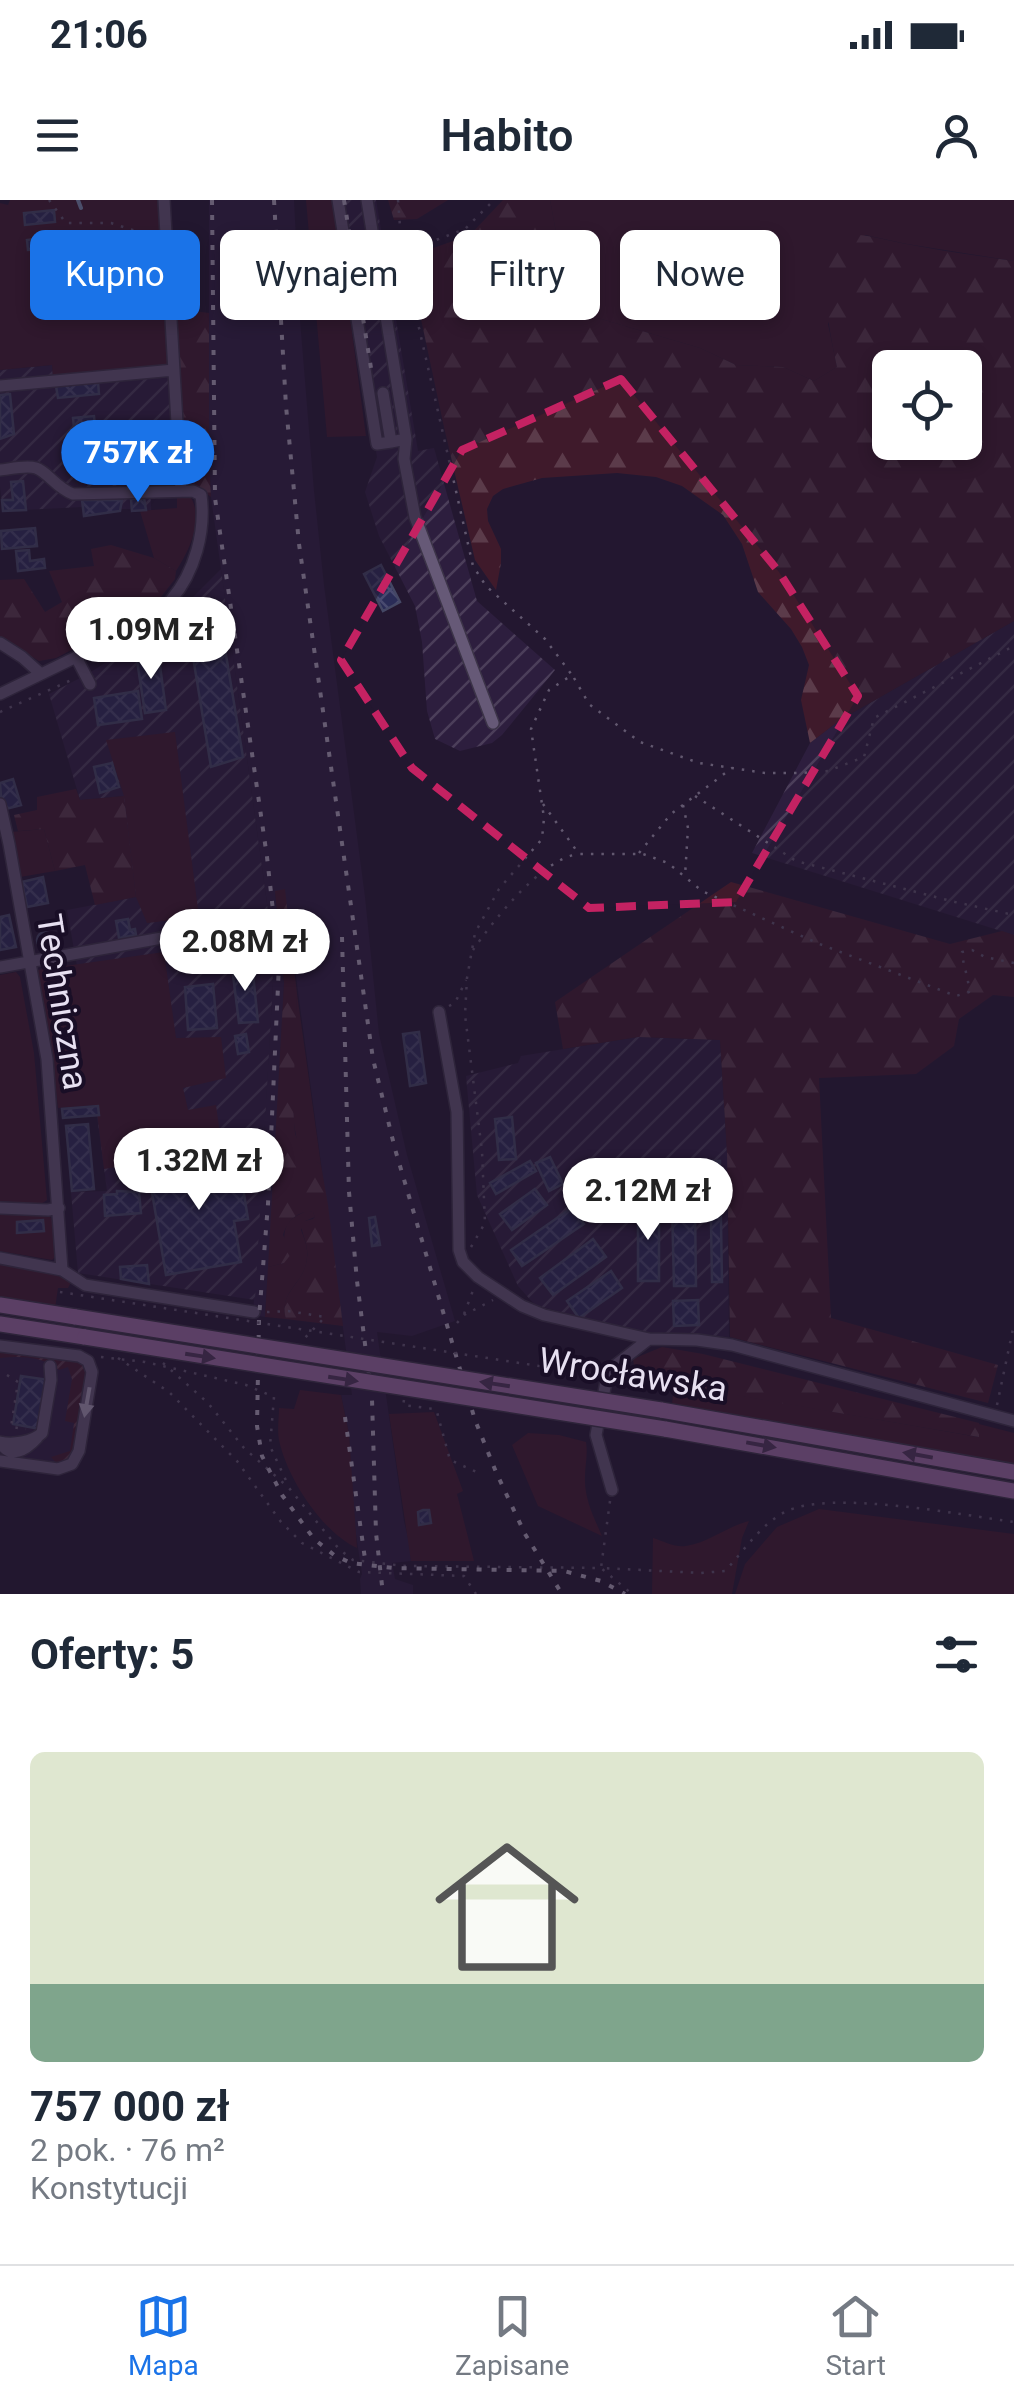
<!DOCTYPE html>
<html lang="pl">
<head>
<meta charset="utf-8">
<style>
  body { margin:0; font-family:Roboto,sans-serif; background:#f2f2f3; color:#1f2937; height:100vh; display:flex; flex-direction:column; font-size:38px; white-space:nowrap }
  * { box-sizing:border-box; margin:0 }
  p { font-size:32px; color:#747a83 }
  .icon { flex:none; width:55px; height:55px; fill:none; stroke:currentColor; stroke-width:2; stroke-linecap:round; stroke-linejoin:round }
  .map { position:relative; height:1394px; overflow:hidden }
  .sheet { display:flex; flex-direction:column; background:#fff; flex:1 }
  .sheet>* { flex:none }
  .hud { position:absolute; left:30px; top:30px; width:955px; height:90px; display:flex; gap:20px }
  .controls { position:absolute; left:872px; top:150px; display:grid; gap:20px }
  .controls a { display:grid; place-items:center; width:110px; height:110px; border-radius:15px; background:#fff; box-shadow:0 5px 15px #0003; font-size:50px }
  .price { position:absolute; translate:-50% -85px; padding:0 22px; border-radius:35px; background:#fff; color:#222; font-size:32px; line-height:65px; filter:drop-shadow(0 2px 5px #0008) }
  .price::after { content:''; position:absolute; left:50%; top:60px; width:30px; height:22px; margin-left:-15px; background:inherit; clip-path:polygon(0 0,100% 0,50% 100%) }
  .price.on { background:#1a73e8; color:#fff }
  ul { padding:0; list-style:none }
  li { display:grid; align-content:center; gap:20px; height:530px; padding:0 30px }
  li span { display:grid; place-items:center; height:310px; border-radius:15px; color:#555 }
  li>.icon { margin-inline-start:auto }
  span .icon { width:180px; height:180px; fill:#fffc; stroke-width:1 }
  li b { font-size:42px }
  h2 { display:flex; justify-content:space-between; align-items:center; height:120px; padding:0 30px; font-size:42px }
  .tag { padding:0 35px; border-radius:15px; background:#fff; box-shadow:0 5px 15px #0003; font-size:35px; line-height:90px }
  .tag.on { background:#1a73e8; color:#fff }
  .status { display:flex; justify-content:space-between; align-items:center; height:70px; padding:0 50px; background:#fff; direction:ltr }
  .status svg { height:28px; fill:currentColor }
  header { display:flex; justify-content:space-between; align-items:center; height:130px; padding:0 30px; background:#fff; font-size:45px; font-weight:600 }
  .menu { display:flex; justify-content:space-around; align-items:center; height:140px; border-top:2px solid #e0e1e3; background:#fff; font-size:28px; color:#747a83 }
  .menu a { display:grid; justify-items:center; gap:5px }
  .menu .on { color:#1a73e8 }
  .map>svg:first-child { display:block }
</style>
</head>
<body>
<div class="status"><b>21:06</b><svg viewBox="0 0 49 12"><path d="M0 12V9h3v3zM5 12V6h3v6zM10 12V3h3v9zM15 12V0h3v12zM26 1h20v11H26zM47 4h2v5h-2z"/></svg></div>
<header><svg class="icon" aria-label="menu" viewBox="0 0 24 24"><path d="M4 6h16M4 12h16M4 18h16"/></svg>Habito<svg class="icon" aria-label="person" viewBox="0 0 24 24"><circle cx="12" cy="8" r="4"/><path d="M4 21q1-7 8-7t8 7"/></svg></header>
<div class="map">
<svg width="1014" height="1394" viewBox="0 0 1014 1394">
  <defs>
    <pattern id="industrial-furrows" width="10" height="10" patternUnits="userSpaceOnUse" patternTransform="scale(2.5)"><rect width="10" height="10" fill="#2d1e3e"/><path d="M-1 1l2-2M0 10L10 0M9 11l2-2" fill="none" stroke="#4b3e5a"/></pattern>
    <pattern id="forest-firs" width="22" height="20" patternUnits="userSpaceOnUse" patternTransform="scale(2.5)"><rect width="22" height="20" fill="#3f1a2b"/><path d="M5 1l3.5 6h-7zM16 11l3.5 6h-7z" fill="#5b3b4a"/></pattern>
    <pattern id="garden-furrows" width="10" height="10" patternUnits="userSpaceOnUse" patternTransform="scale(2.5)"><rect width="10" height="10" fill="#3f1a2b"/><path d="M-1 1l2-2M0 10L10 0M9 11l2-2" fill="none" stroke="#5b3b4a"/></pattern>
    <pattern id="building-cross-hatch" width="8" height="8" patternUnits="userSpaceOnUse" patternTransform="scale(2.5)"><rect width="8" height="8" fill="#2a2c57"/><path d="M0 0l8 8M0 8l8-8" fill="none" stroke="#494a70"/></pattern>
  </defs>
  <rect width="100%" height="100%" fill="#231730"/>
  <path fill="#2d1e3e" d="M209,0h85l6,120 14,171 10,94 41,312 14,137 28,121 48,166 -43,15 -35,-4 27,189 6,25 1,15 -19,2 3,16 18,6v9h-52l-1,-15 2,-5 -9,-59 -4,-81 -8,-39h11l-63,-471 -14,-33 9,92 -12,236 -7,98 -12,-2 20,-333 -5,-71 -57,-414 -2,-39z
    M0,1151l79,10 -5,92 -13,11 -61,-9z"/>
  <path fill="url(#industrial-furrows)" d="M335,0h41l42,251 16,-3 43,153 78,69 -53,65 -10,8 -32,8 -25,-12 -8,-28 -5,-69 -7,-36 -36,-70 -14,-44 12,-35z
    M52,165l1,11 117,-9 6,114 -26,2 1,27 -19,1 -1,-2h-10l-37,7 -2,-9 -79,4 -3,-24v-117z
    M221,369l47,342 5,71 -18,318 -177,-27 -7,-81 36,-1 -30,-225 -10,-56 69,-13 -13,-101 -43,4 -31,-106 39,-20 80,-52z
    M1014,421v314l-262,-82 58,-110 30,-23z
    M638,837l82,3 7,113 2,184 -92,-5 -102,-27 -17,-19 -41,-91 -11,-119 52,-13 3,-7z"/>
  <path fill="#3f1a2b" d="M10,0h152l5,101 -53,-26 -27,-25 -1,-10 -10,7 33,37 58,32 3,51 -117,10 -1,-12 -52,5v-167l8,2z
    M306,0h28l32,236 -39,1z
    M550,0h464v61l-107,-17 -42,-9 -37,89 9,43 -23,14 -31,-14 -47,-2 -36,-17 -99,-29 -30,-6z
    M177,296l14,2c13,22 -2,53 -15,73l-22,-13 -14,-47 37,-3z
    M175,532l24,185 -52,6 -11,-26 -12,-101 -18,-56z
    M44,629l11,42 -35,6 -9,-45z
    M164,752l12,86 45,-1 5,41 -43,10 5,22 28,-5 6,45 -118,19 -8,-64 -38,3 -8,-68 -13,-70z
    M16,772l4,5 14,76 13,147 -6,4 -41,-3v-226z
    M297,794l24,171c-6,-5 -15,-9 -19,-15 -17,-21 -6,-125 -5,-156z
    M307,1011l6,1 2,5 -10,4 -4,9c3,8 7,17 6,26 0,27 -29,34 -21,63l-21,-2 3,-50 16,-4c3,-27 -8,-40 23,-52z
    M0,1015h49l4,7 4,33 -5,5 -52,-9z
    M0,1060l50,9 21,13 -3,6h-10l-3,20 -55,-10z
    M674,1184l304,53 1,-13 35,9v33l-342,-61z
    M300,1190l41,5 8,39 8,114c-35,-16 -70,-70 -78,-108 -2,-10 0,-22 0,-32l15,1z
    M434,1212l29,79 -6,3 17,67h-63l-22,-147z
    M528,1233l31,2 27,7c2,13 -1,23 -1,35 -1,21 9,41 17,59l-64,-30 -26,-61z
    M819,1309l195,25v60h-279l10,-30 32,-37z
    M749,1321l-7,17 -10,56h-80l1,-56c10,3 23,10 33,8 22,-3 42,-20 63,-25z"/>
  <path fill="url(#forest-firs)" fill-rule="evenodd" d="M388,0h60l-31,19 -23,1z
    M503,0h47l21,113 30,6 99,29 36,17 47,2 31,14 23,-14c-9,-42 -17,-88 -8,-130 27,-7 51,2 77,7 36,7 72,12 108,17v360l-174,99 -30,23 -9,-43 8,-35 -7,-18 -11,-18 -33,-37 -16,-48 -19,-29 -41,-29 -26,-9 -39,-4 -75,5 -39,11 -10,7 -6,13 1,12 13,28v14l-5,27 -21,-30 -31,-133 -26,-122 -7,-49 59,-21zM890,168h75v74h-75z
    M193,111l16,2v145l2,39 -14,-11h-12l-9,-171z
    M111,345l43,13 22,13 -1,8 -22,28 -97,51 -17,3 -39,-23v-58l24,-1 21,33 17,-10 -13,-31 45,-5 -3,-17z
    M76,589l4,11 44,-4 12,101 -41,8 -10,-40 -30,6 -11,-42 -26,2 -4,-16 23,-5v-13z
    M731,682l219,62 52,-13 12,4v62l-21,-2 -34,24 -5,27 -38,28 -97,4 12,240 167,47 -10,38 -258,-66 -3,-184 -7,-113 -82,-3 -75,12 -8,-47z
    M285,689l12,105 -4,112 2,28 7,16 19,15 7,40 15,121 -57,-7c-8,-28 19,-35 21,-61 2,-12 -5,-23 -6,-34l4,-3 8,-2 2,-2 -2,-5c-16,-2 -26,10 -30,23l9,18 -8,10 -16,4 16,-284 -9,-92z
    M662,1147l41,7 276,69v14l-343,-59 -3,-19z"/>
  <path fill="url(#garden-furrows)" d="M0,1151l79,10 7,8 1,8 -13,76 -4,7 -13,4 -6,-7 19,-6 4,-28 -9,-2 7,-42 -4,-12 -9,3c-16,-14 -39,-14 -59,-12z"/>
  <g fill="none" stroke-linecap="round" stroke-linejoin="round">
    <path stroke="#7c90b3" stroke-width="4" d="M78,0l3,8"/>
  </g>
  <path fill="url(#building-cross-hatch)" stroke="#444764" stroke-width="2.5" d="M54,10l1,12 -30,3 -1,-12z
    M42,38l1,11 -15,1 -1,-10z
    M98,182l1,12 -41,4 -2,-12z
    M10,194l4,40 -14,5v-44z
    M94,216l4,41 -21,2 -4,-41z
    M174,248l2,33 -12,1 -2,-33z
    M23,281l3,29 -23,1 -1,-11h11l-2,-18z
    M144,298l2,12 -14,1 -1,-12z
    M82,300h40l-2,11 -36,5z
    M35,328l2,18 -35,3 -1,-18z
    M29,350l1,11 14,-2 1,9 -27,3 -2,-20z
    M381,365l19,37 -17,9 -19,-37z
    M221,425l22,132 -32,10 -18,-110 -12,-2 -5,-24z
    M158,451l8,59 -21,3 -9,-59z
    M138,491l4,28 -44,6 -4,-27z
    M112,563l7,24 -19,6 -6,-26z
    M13,579l8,26 -19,5 -2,-27z
    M43,677l5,26 -21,4 -5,-25z
    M9,715l7,32 -16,3v-33z
    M128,719l2,11 5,-1 1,6 -17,3 -3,-17z
    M37 740a8 8 0 1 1 16 0a8 8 0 1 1-16 0Z
    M252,764l6,58 -19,1 -7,-56z
    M213,784l4,44 -29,2 -3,-43z
    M419,832l7,51 -16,3 -7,-52z
    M246,834l3,18 -11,2 -3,-18z
    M98,906l1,9 -36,3 -1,-9z
    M512,917l4,42 -17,1 -4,-41z
    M88,924l6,65 -22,2 -6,-65z
    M238,956l10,63 -14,2 7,41 -75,13 -18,-106z
    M550,957l13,27 -14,7 -13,-28z
    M530,961l6,10 -40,23 -6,-11z
    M710,961h10l2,121h-10z
    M661,962h32v40h-33z
    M535,989l12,16 -35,25 -12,-16z
    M117,991l22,1 2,21 -36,3 -1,-21 13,-1z
    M638,1005h21v76h-21z
    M672,1005h23l1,81h-22z
    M601,1006h23l1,10 -24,1z
    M573,1007l11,17 -62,42 -11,-16z
    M375,1017l5,28 -8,1 -3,-28z
    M43,1020l1,11 -27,2v-11z
    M593,1039l13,18 -53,38 -13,-17z
    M147,1065l2,19 -28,-5 -1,-12z
    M611,1071l11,17 -43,30 -12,-17z
    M698,1100l1,25 -25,1 -1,-25z
    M21,1176l28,4 -9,49 -27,-5z
    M423,1310h6l2,13 -12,2 -1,-13z"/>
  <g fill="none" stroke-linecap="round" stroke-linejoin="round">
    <g stroke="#3c3448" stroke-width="14">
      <path id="minor" d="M164,0l17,291
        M338,0l39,244 14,-2
        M367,0l39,239 -15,3 -8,-49
        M0,186l174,-16
        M406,239l-2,20 11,58 78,206
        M0,270c10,-1 26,-5 36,-2 12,4 20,20 37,26l120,-3 8,4c5,36 -6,77 -30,105 -10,12 -25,21 -37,29l-134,65
        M0,443l22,14 19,17
        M76,457l14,27
        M0,604l9,40 38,215 15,211
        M0,767l212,-38
        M439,812l18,100 2,138 4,12 15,15 44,29 22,9 105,24 48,1 35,5 282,76
        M0,1008l48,2 11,-2
        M0,1058l62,12 23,15 169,27
        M0,1146l79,10 9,5 4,11 -13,79 -7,13 -14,5 -58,-8
        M0,1242c12,3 33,0 42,-9l9,-53 -1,-14
        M0,1242c10,18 26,8 37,-4
        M612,1290l-16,-55 12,-64 41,-32"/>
    </g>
    <g stroke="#3c3448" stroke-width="18">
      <path id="major" d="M0,1105l76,12
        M0,1124l85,13
        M661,1210l353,62
        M665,1229l349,62"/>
    </g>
    <path stroke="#62586f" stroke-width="2.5" stroke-dasharray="2.5 8" stroke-linecap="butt" d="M49,0l17,23h45l43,14
      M398,0l4,53
      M574,478l15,26 51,38 59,21 66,10h36l27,-2 36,-14 10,-39 140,-72
      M0,512l76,-34
      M695,596l101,65 159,41 59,13
      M543,604l36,50h64l25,9 34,28 115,52 139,53 13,-4c0,-14 -6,-26 -7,-40l10,-2 13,7 29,6
      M683,605l5,23 -3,48
      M639,653l32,-39 61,-46
      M473,750c20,-29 69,-92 106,-96
      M449,806l6,-3 11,-23
      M471,1047l14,-24 -3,-72 -17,-136 2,-37 8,-45 24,-44 43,-50 2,-21 -13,-89 18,-39 23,-15 -27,-36 -59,-53 -13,-20 -71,-313 63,-24 29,-29
      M267,1112l21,-1 37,6 -23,24
      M464,1114l10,-26
      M457,1123l7,-8 29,-15
      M101,1157l44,5 101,23 28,12 -4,49 19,41
      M118,1158l51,34 68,69 44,61 21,21 57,29 105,4 12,18
      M163,1163l45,40 36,45 45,40 50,61 14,11 52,6 196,2 31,26
      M7,1175l11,7 -7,45 15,2
      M404,1200l-1,5 31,4 3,3 13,48 29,13
      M997,1205l17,-81
      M610,1301l-9,67 100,5 24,-2c19,-20 35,-46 60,-59 44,-23 177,3 229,10"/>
    <use href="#minor" stroke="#665977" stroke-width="11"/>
    <use href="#major" stroke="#a16fa6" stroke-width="15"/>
    <path stroke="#b6aec1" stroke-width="4" stroke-dasharray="5 10" stroke-linecap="butt" d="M212,0l3,298 52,359 12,107 -11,240 -9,114 -2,108 5,30 20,39 32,44 20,16 17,8 43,5 170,3 37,10 24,13
      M274,0l12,206 13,138 74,515 22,90 80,271 21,52 29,62 37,60
      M344,0l27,168
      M342,737l7,255 8,89 15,118 4,134 7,61
      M345,1217l20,142"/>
    <g stroke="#3c3448" stroke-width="18" stroke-linecap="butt">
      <path id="major-bridge" d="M76,1117l585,93
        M85,1137l580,92"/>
    </g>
    <path stroke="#62586f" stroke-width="2.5" stroke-dasharray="2.5 8" stroke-linecap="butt" d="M60,1092l602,93"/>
    <use href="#major-bridge" stroke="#a16fa6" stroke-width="15"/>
  </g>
  <defs><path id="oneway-solid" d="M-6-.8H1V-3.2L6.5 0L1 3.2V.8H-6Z" transform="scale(2.5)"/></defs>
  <g fill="#4f3559">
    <use href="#oneway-solid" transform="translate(200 1156) rotate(9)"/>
    <use href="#oneway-solid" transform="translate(343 1179) rotate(9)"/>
    <use href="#oneway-solid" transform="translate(495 1184) rotate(-171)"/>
    <use href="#oneway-solid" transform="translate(761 1245) rotate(10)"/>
    <use href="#oneway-solid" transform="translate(918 1255) rotate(-170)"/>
  </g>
  <use fill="#ada3ba" href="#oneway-solid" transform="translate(87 1202) rotate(100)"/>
  <path d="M0 0H1014V1394H0ZM621,179l158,193 79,124 -122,206 -147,6 -177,-140 -71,-108 121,-210z" fill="#231730" fill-opacity=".55" fill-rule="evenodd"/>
  <path fill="none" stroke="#c42262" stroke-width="8" stroke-dasharray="20 12" stroke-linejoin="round" d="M621,179l158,193 79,124 -122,206 -147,6 -177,-140 -71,-108 121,-210z"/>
  <g text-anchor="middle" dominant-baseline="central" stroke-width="8" stroke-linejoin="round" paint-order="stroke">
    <g font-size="35" fill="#e7e0f1" stroke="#190e26">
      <text transform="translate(62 802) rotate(81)">Techniczna</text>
      <text transform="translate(633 1175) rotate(9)">Wrocławska</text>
    </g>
  </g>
</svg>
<div class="controls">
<a><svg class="icon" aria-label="locate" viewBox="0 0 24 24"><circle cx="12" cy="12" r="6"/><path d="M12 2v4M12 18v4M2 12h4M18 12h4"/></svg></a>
</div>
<b class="price on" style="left:138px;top:305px">757K zł</b>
<b class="price" style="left:151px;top:482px">1.09M zł</b>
<b class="price" style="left:245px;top:794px">2.08M zł</b>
<b class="price" style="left:199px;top:1013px">1.32M zł</b>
<b class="price" style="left:648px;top:1043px">2.12M zł</b>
<div class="hud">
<a class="tag on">Kupno</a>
<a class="tag">Wynajem</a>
<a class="tag">Filtry</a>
<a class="tag">Nowe</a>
</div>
</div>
<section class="sheet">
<h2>Oferty: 5<svg class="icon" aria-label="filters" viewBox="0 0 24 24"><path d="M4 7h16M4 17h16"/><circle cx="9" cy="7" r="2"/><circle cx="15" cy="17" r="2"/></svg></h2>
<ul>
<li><span style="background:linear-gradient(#dfe7d0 75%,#7fa58c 0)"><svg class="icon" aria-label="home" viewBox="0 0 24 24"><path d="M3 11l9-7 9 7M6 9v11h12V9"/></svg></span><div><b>757 000 zł</b><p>2 pok. · 76 m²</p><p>Konstytucji</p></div></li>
</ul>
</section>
<nav class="menu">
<a class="on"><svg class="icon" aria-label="map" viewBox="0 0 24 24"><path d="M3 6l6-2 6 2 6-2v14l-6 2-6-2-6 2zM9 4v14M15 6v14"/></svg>Mapa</a>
<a><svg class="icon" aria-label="saved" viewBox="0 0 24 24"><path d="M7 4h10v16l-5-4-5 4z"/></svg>Zapisane</a>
<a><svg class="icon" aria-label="home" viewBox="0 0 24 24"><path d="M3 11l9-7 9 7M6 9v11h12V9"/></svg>Start</a>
</nav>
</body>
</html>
